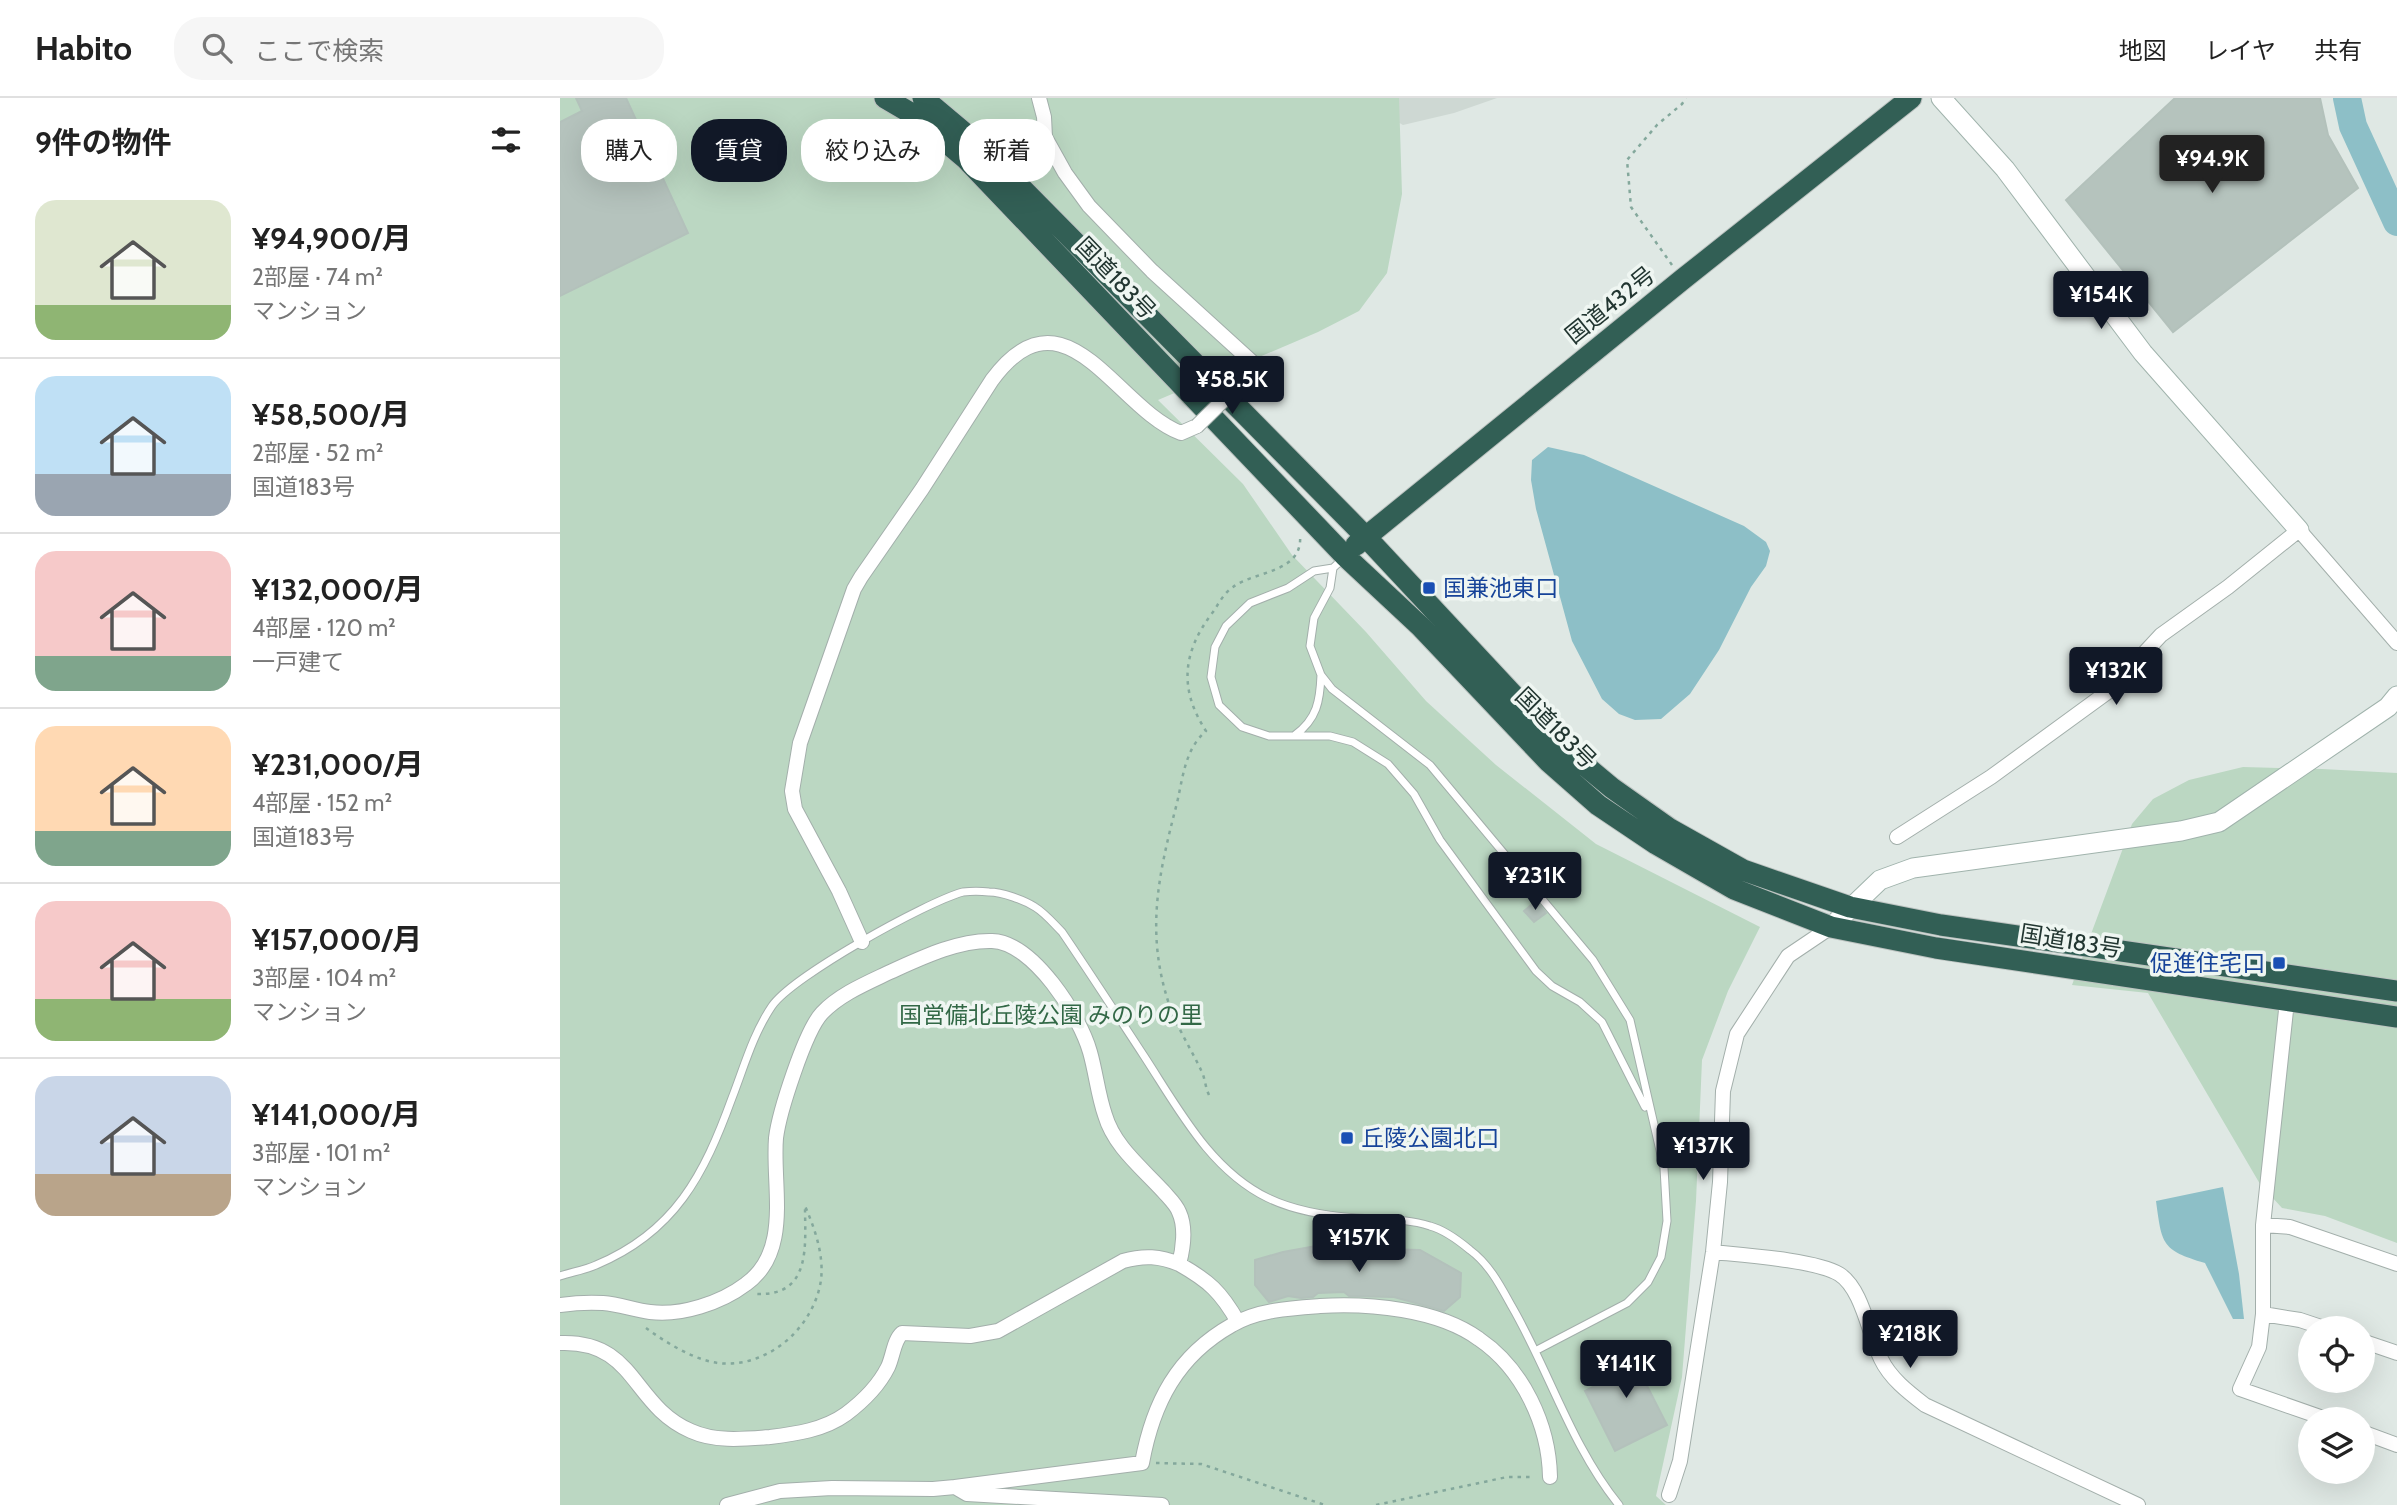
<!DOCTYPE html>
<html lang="ja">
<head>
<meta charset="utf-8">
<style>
  body { margin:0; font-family:Cabin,"Noto Sans JP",sans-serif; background:#f6f6f6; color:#222; height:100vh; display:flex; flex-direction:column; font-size:26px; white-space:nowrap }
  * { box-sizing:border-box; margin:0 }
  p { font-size:23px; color:#767676 }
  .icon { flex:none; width:38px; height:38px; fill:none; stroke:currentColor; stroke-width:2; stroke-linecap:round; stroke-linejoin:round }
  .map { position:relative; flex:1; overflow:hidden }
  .details { display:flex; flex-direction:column; background:#fff; width:560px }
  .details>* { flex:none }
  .banner { position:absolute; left:21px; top:21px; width:665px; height:63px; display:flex; gap:14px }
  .buttons { position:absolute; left:1738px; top:1218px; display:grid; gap:14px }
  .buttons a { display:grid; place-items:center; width:77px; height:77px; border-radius:50%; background:#fff; box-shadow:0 7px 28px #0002; font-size:35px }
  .price { position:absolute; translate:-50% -60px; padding:0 16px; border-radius:7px; background:#111827; color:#fff; font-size:23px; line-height:46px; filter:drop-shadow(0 2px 4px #0008) }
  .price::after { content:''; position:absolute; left:50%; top:42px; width:21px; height:16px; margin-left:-10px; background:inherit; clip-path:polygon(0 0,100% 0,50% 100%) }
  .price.on { background:#222; color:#fff }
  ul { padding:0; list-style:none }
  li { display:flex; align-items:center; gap:21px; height:175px; padding:0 35px }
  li+li { border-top:2px solid #e0e0e0 }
  li span { display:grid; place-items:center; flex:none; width:196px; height:140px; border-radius:21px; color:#555 }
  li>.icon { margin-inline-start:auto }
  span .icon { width:84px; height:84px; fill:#fffc; stroke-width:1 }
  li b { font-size:30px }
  h2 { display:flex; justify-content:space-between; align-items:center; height:84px; padding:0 35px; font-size:30px }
  .pill { padding:0 24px; border-radius:28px; background:#fff; box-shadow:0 7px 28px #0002; font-size:24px; line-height:63px }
  .pill.on { background:#111827; color:#fff }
  header { display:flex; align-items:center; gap:42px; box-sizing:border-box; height:98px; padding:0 35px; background:#fff; border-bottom:2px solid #e0e0e0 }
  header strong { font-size:33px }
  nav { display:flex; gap:38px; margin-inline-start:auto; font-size:24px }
  .search { width:490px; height:63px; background:#f6f6f6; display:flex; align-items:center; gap:18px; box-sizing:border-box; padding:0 24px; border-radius:28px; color:#767676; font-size:26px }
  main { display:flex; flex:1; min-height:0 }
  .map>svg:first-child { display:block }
</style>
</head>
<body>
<header>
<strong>Habito</strong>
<div class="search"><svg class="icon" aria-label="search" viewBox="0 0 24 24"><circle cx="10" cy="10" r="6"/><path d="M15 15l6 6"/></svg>ここで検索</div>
<nav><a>地図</a><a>レイヤ</a><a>共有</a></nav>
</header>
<main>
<section class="details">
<h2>9件の物件<svg class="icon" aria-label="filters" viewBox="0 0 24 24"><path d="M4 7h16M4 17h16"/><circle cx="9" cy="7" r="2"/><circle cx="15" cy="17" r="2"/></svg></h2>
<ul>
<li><span style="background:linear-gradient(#dfe7d0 75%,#8fb573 0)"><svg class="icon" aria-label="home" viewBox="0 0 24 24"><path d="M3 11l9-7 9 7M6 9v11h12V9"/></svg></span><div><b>¥94,900/月</b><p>2部屋 · 74 m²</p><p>マンション</p></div></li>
<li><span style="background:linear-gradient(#bfe0f5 70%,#9aa5b1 0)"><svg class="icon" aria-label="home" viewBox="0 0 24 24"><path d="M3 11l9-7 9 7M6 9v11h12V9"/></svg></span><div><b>¥58,500/月</b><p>2部屋 · 52 m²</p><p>国道183号</p></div></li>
<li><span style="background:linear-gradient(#f6c9c9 75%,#7fa58c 0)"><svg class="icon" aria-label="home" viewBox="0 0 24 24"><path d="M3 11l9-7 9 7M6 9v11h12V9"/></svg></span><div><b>¥132,000/月</b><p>4部屋 · 120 m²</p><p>一戸建て</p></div></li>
<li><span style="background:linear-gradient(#ffd9b3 75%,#7fa58c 0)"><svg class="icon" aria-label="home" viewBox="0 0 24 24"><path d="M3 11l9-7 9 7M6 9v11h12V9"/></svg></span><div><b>¥231,000/月</b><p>4部屋 · 152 m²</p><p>国道183号</p></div></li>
<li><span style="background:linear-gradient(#f6c9c9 70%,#8fb573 0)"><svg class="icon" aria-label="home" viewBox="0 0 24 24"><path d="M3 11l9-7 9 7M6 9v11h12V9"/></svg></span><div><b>¥157,000/月</b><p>3部屋 · 104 m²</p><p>マンション</p></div></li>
<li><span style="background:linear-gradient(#c9d6e8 70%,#b9a48a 0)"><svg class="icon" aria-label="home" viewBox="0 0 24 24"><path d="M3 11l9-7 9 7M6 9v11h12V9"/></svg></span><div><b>¥141,000/月</b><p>3部屋 · 101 m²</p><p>マンション</p></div></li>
</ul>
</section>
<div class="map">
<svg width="1837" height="1407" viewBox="0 0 1837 1407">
  <rect width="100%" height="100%" fill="#dfe8e4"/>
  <path fill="#ced8d3" d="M823,0h114l-43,15 -51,12 -12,-7z"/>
  <path fill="#bbd7c2" d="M0,0h839l3,96 -15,79 -28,38 -41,21 -160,68 85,84 49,71 74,77 60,69 70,64 100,79 164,83 -32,64 -26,69 -6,141 -14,176 -26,119 10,9h-1106z
    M1683,669l79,2 75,4v470l-72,-27 -43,-8 -22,-24 -112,-191 -76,-8 60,-161 21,-25 36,-19z"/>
  <path fill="#8dbfc7" d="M988,349l36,8 160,71 22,16 4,9 -4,15 -15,21 -32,63 -29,44 -29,25 -26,1 -16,-6 -17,-15 -30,-58 -36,-132 -5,-29 1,-20z
    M1663,1089l16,87 5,45h-11l-28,-56c-44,-13 -43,-19 -49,-62z"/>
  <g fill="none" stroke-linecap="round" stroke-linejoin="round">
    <path stroke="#8dbfc7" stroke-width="28" d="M1787,0l6,28 44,96"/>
  </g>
  <path fill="#b5c3bd" stroke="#b3c1bb" stroke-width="2" d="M16,0h50l62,135 -128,63v-174l22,-11z
    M1615,0h145l8,37 30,53 -185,144 -107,-132z
    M976,803l10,12 -12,9 -10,-11z
    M800,1138l23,13 37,1 41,23 -1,24 -16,14 -50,-14 -45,-1 -5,-4 -26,1 -5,4 -12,1 -13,-2 -19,6 -14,-17v-25l28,-8 33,-6h22z
    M1082,1248l12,24 -12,6 25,49 -52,26 -30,-60 14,-7 -6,-13z"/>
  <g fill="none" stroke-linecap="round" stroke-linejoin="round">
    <g stroke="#a3afab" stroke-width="9">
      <path id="lane" d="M785,459l-12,11 -3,20 -16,30 -4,28 11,29 11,14 98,76 163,195 37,60 34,148 3,53 -6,36 -13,25 -21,21 -90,47
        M773,470l-19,3 -26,17 -38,15 -24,23 -11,21 -4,30 8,28 23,22 27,9h61l23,6 35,22 26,30 26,46 96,131 16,15 28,16 22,20 43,85
        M735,637c22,-16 25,-34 26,-60
        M0,1178c12,-4 25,-6 36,-11 79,-33 108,-90 136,-167 12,-31 21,-64 40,-92 21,-30 154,-104 191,-114 8,-1 18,-1 26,0 13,0 35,8 46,15 10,6 19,17 27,25 28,41 55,83 82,124 34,52 66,114 124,142 25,12 60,18 88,20 24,2 50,0 74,8 15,4 28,14 40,24 19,14 30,35 41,55 38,65 60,141 108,200"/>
    </g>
    <g stroke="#a3afab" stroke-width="16">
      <path id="street" d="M479,0l5,19 1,20 20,36 24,33 63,65 100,91v9l-10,11
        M1337,739l94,-60 118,-86 52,-56 67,-48 71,-57 98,113
        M302,844l-23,-51 -44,-82 -3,-18 8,-48 54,-154 7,-12 61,-88 70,-109c73,-99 124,29 189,53l16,-7
        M1727,903l-24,224v89l-4,33 -19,42 86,30
        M1703,1127l27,2 107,37
        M1153,1154c29,3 103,8 126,22 23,14 30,61 42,85 9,19 27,33 44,46l213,100
        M0,1207c14,-2 28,-3 43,-2 16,1 31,7 47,9 31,4 71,-9 96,-28 46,-33 26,-98 30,-146 3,-25 29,-107 46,-125 18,-19 45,-30 68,-41 31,-14 68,-32 102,-31 41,1 88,75 98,111 6,21 8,43 15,63 9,31 36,52 58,76 5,6 13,13 16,21 7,15 4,37 0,52 30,17 42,28 59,58
        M1703,1216l37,6 24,8
        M1802,1243l35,12
        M0,1245c76,-3 71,62 131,88 24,11 53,8 79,6 25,-3 54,-7 76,-23 16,-12 33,-29 42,-47 5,-11 6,-27 14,-34l68,3 28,-5 125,-70c21,-6 37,-5 56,3
        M1802,1334l35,13
        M395,1389l187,-24c11,-60 35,-107 90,-138 25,-15 59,-17 88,-19 49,-3 118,3 159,33 44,30 70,86 71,138
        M1109,1397l11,-34 33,-209 7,-70 3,-91 14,-57 51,-78 43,-29
        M167,1407l53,-14 52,-3 101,1 22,-2 12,7 195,11"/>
    </g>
    <g stroke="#a0b3ac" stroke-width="21">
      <path id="secondary" d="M1381,0l64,71 138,184 156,177
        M1271,829l49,-47 33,-12 268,-37 38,-9 169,-115 9,-11"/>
    </g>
    <g stroke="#bdc3c1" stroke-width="23">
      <path id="highway" d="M325,0l29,17 52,44 379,397 75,70 128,135 50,44 58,39 78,45 97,38 105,21 461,69
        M363,0l56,47 239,242 147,149 194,208 53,44 58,41 73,41 107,37 91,18 456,66
        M796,447l327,-266 228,-181"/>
    </g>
    <path stroke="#84a89c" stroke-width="2.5" stroke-dasharray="3.5 5" stroke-linecap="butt" d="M1112,167l-41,-58 -4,-47 30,-35 25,-21 4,-6
      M649,997c-4,-8 -4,-18 -8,-25 -10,-21 -23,-41 -31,-63 -25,-73 -12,-131 7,-204 6,-26 8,-54 29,-72 -28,-43 -23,-80 7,-119 6,-9 11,-19 20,-25 21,-16 70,-14 67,-51
      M86,1230c19,14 48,32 72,35 49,6 96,-35 103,-83 3,-25 -6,-51 -16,-74 0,39 7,90 -48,88
      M596,1365l45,1 124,41
      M816,1407l131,-28h27"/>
    <use href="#lane" stroke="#fff" stroke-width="7"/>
    <use href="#street" stroke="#fff" stroke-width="14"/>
    <use href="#secondary" stroke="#fff" stroke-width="19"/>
    <use href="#highway" stroke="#325f55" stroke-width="21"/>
    <g stroke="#a3afab" stroke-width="16" stroke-linecap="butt">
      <path id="street-bridge" d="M637,328l45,-44"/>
    </g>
    <use href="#street-bridge" stroke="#fff" stroke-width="14"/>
  </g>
  <g fill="#1a4fb4" stroke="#eff6f2" stroke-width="2.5">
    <rect x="862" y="483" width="14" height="14" rx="3.5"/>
    <rect x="1712" y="858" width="14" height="14" rx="3.5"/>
    <rect x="780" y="1033" width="14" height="14" rx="3.5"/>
  </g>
  <g text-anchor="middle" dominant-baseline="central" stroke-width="7" stroke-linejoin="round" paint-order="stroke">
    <g font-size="23" fill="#223631" stroke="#eff6f2">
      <text transform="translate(556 180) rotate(46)">国道183号</text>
      <text transform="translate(1050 207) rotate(-39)">国道432号</text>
      <text transform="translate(996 630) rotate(45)">国道183号</text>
      <text transform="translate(1511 843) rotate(9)">国道183号</text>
    </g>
    <g font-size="23" fill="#164399" stroke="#eff6f2" text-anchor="start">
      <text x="883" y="490">国兼池東口</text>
      <text x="1705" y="865" text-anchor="end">促進住宅口</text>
      <text x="801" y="1040">丘陵公園北口</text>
    </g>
    <g font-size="23" fill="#326846" stroke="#eff6f2">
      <text x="491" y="917">国営備北丘陵公園 みのりの里</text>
    </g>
  </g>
</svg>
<div class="buttons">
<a><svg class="icon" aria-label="locate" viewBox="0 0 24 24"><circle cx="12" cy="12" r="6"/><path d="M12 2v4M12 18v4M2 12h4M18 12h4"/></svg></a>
<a><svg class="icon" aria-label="layers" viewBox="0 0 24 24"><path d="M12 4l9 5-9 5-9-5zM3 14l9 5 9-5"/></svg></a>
</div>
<b class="price on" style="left:1652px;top:97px">¥94.9K</b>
<b class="price" style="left:1541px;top:233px">¥154K</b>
<b class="price" style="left:672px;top:318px">¥58.5K</b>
<b class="price" style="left:1556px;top:609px">¥132K</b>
<b class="price" style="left:975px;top:814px">¥231K</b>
<b class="price" style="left:1143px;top:1084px">¥137K</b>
<b class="price" style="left:799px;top:1176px">¥157K</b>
<b class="price" style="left:1350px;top:1272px">¥218K</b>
<b class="price" style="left:1066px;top:1302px">¥141K</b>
<div class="banner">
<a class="pill">購入</a>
<a class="pill on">賃貸</a>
<a class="pill">絞り込み</a>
<a class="pill">新着</a>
</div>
</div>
</main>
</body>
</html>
